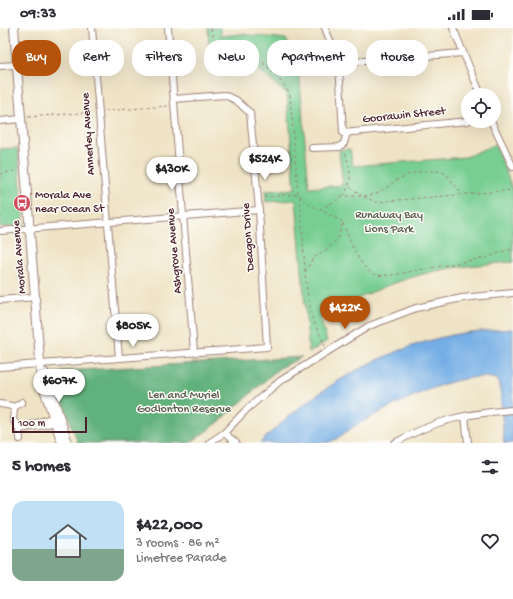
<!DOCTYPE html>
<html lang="en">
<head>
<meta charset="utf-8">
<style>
  body { margin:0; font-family:"Gochi Hand",sans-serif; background:#f2f2f3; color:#2b2b33; height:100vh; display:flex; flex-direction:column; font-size:15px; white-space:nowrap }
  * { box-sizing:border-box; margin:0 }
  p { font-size:13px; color:#7c7c81 }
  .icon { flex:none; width:22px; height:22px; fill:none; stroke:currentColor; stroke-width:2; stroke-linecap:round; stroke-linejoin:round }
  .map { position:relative; height:415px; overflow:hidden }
  .drawer { display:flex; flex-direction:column; background:#fff; flex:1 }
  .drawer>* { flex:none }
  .guide { position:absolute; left:12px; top:12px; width:489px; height:36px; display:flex; gap:8px }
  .tools { position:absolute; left:461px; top:60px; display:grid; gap:8px }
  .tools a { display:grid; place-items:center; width:40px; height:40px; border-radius:50%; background:#fff; box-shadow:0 4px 16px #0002; font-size:20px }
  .scale { position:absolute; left:12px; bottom:10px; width:75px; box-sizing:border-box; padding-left:4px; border:2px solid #4a1f2b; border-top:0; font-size:11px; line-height:14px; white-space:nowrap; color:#4a1f2b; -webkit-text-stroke:3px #fdfcf7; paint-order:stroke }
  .price { position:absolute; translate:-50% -34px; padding:0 9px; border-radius:14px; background:#fff; color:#222; font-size:13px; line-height:26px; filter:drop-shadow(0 1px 2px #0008) }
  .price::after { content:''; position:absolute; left:50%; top:24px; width:12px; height:9px; margin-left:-6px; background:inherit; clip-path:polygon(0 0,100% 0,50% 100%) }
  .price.selected { background:#b45309; color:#fff }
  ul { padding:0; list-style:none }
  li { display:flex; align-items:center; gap:12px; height:100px; padding:0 12px }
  li span { display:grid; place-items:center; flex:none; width:112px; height:80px; border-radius:12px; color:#555 }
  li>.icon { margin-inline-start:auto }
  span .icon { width:48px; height:48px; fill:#fffc; stroke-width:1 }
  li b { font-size:17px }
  h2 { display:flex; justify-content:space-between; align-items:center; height:48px; padding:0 12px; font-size:17px }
  .tag { padding:0 14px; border-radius:16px; background:#fff; box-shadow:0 4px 16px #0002; font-size:14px; line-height:36px }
  .tag.selected { background:#b45309; color:#fff }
  .status { display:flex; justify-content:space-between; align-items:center; height:28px; padding:0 20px; background:#fff; direction:ltr }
  .status svg { height:11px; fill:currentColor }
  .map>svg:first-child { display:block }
</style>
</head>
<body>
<div class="status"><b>09:33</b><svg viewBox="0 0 49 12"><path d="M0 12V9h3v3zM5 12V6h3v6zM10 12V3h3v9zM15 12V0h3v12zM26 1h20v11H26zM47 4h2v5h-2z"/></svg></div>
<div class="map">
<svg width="513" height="415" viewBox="0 0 513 415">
  <rect width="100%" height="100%" fill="#fdfcf7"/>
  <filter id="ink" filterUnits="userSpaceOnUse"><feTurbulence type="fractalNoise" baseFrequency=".025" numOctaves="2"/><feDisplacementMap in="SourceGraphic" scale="8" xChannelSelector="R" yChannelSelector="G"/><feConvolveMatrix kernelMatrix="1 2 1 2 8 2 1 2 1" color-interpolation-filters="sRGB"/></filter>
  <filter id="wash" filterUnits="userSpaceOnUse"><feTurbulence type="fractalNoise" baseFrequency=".012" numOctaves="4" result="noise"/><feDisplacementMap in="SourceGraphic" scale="16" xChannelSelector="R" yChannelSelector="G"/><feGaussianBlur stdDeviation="0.9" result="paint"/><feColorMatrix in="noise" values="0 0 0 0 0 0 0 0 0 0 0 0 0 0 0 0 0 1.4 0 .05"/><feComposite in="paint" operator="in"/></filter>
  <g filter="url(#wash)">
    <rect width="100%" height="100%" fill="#efe3c5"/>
    <path fill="#77ce92" stroke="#60765e" d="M208,0h12l1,8 19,-2 46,5 13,31 10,118 34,-3 -4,-35 11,-1 3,17 113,-9 29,-13 18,46v72c-22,2 -45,3 -67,7 -45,8 -86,27 -126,49l7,23 -18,12 -13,-153 -30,2 -1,-11 30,-2 -8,-95 -44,-37 -33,3z
      M18,120l6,78 -24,1v-78z"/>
    <path fill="#61b17c" stroke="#566854" d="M302,329l-24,12 -59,53 -29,21h-112l-24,-64 9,-8z"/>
    <path fill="#75aee5" stroke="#606688" d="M513,301v114h-9l-4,-56 -2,-7c-33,-15 -115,30 -145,47 -7,5 -15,12 -23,15 -7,1 -58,1 -70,1 51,-52 120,-93 192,-108 20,-4 41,-5 61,-6z"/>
  </g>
  <g filter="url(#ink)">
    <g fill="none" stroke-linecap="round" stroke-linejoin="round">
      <g stroke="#9c8178" stroke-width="8">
        <path id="minor" d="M92,0l27,330
          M168,0l26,324
          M325,0l14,35 4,70 125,-12
          M453,0l28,67
          M339,35l124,-10
          M0,38l16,-1
          M0,93l21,-2
          M491,93l22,46
          M312,120l28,-1 4,-4 3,-10
          M0,203l259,-21
          M0,272l36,-3
          M0,339l267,-20 -8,-137 -9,-97 -14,-13 -12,-5 -50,4
          M0,376l12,2 2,3 -1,10 6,10 1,10
          M13,380l9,-6
          M465,388l3,27
          M24,399l33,-11
          M19,401l20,-3 20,-5
          M224,405l12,10
          M209,415l15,-10 23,-24 33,-28 89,-55 47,-18 46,-10 51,-5
          M395,415c39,-23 73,-30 118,-33"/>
      </g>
      <g stroke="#9c8178" stroke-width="10">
        <path id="major" d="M14,0l27,346 4,18 17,51
          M45,345l23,70"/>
      </g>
      <path stroke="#9c8178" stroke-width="1" stroke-dasharray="3 3" stroke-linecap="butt" d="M211,0l3,13 10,13h30c13,13 26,24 36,40l8,100 7,8 38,20 -5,16 -10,11 -15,9 -8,14 2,19 6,29 12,26
        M105,83l63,-5
        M28,89l66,-5
        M0,146l18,-4
        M350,159l11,8
        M300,168l5,75
        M343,168c12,-16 6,-28 2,-46
        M364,168c15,-1 21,-8 33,-16 13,-8 34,-12 48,-7l17,21
        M264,169l34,-3
        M320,182l23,-14h19l14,6 137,-12
        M343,195c6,15 16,47 34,52 5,1 11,0 16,0l96,-18 18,-7h6"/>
      <use href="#minor" stroke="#fff" stroke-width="6"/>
      <use href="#major" stroke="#fff" stroke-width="8"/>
    </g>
  </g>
  <defs>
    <g id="bus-disc" transform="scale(0.9)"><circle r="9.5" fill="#d1495b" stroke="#fdfcf7"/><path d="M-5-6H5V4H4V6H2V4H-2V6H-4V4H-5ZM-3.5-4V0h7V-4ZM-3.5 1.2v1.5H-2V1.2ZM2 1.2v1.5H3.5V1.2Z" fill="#fff"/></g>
  </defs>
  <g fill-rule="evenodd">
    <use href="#bus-disc" x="22" y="175"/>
  </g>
  <g text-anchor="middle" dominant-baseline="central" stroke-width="3" stroke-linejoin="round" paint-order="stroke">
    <g font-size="12" fill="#4a1f2b" stroke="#fdfcf7">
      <text transform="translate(404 88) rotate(-6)">Goorawin Street</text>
      <text transform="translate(89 106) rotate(-94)">Annerley Avenue</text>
      <text transform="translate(249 209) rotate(-94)">Deagon Drive</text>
      <text transform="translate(175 223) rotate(-95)">Ashgrove Avenue</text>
      <text transform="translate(20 229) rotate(-95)">Morala Avenue</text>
    </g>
    <g font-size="12" fill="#4a1f2b" stroke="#fdfcf7" text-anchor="start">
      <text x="35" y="168">Morala Ave<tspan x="35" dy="14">near Ocean St</tspan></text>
    </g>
    <g font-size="12" fill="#5a5c4f" stroke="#fdfcf7">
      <text x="389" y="188">Runaway Bay<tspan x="389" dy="14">Lions Park</tspan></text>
      <text x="184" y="368">Len and Muriel<tspan x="184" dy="14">Godlonton Reserve</tspan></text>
    </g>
  </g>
</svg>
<div class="tools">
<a><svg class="icon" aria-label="locate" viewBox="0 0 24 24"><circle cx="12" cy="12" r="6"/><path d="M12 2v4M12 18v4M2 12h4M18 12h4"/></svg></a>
</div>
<div class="scale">100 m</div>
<b class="price" style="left:265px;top:153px">$524K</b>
<b class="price" style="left:172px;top:163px">$430K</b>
<b class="price selected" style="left:345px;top:302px">$422K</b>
<b class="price" style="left:133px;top:320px">$805K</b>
<b class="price" style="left:59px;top:375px">$607K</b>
<div class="guide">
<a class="tag selected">Buy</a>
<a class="tag">Rent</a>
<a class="tag">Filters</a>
<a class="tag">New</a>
<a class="tag">Apartment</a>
<a class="tag">House</a>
</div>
</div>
<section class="drawer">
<h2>5 homes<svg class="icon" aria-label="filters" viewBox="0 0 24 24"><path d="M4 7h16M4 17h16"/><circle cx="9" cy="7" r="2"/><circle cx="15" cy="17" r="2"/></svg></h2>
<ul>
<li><span style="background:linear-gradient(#bfe0f5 60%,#7fa58c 0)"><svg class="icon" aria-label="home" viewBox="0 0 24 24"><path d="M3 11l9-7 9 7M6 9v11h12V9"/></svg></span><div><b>$422,000</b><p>3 rooms · 86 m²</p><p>Limetree Parade</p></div><svg class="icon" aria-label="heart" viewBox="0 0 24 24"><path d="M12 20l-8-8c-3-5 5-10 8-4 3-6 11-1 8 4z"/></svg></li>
</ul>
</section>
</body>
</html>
